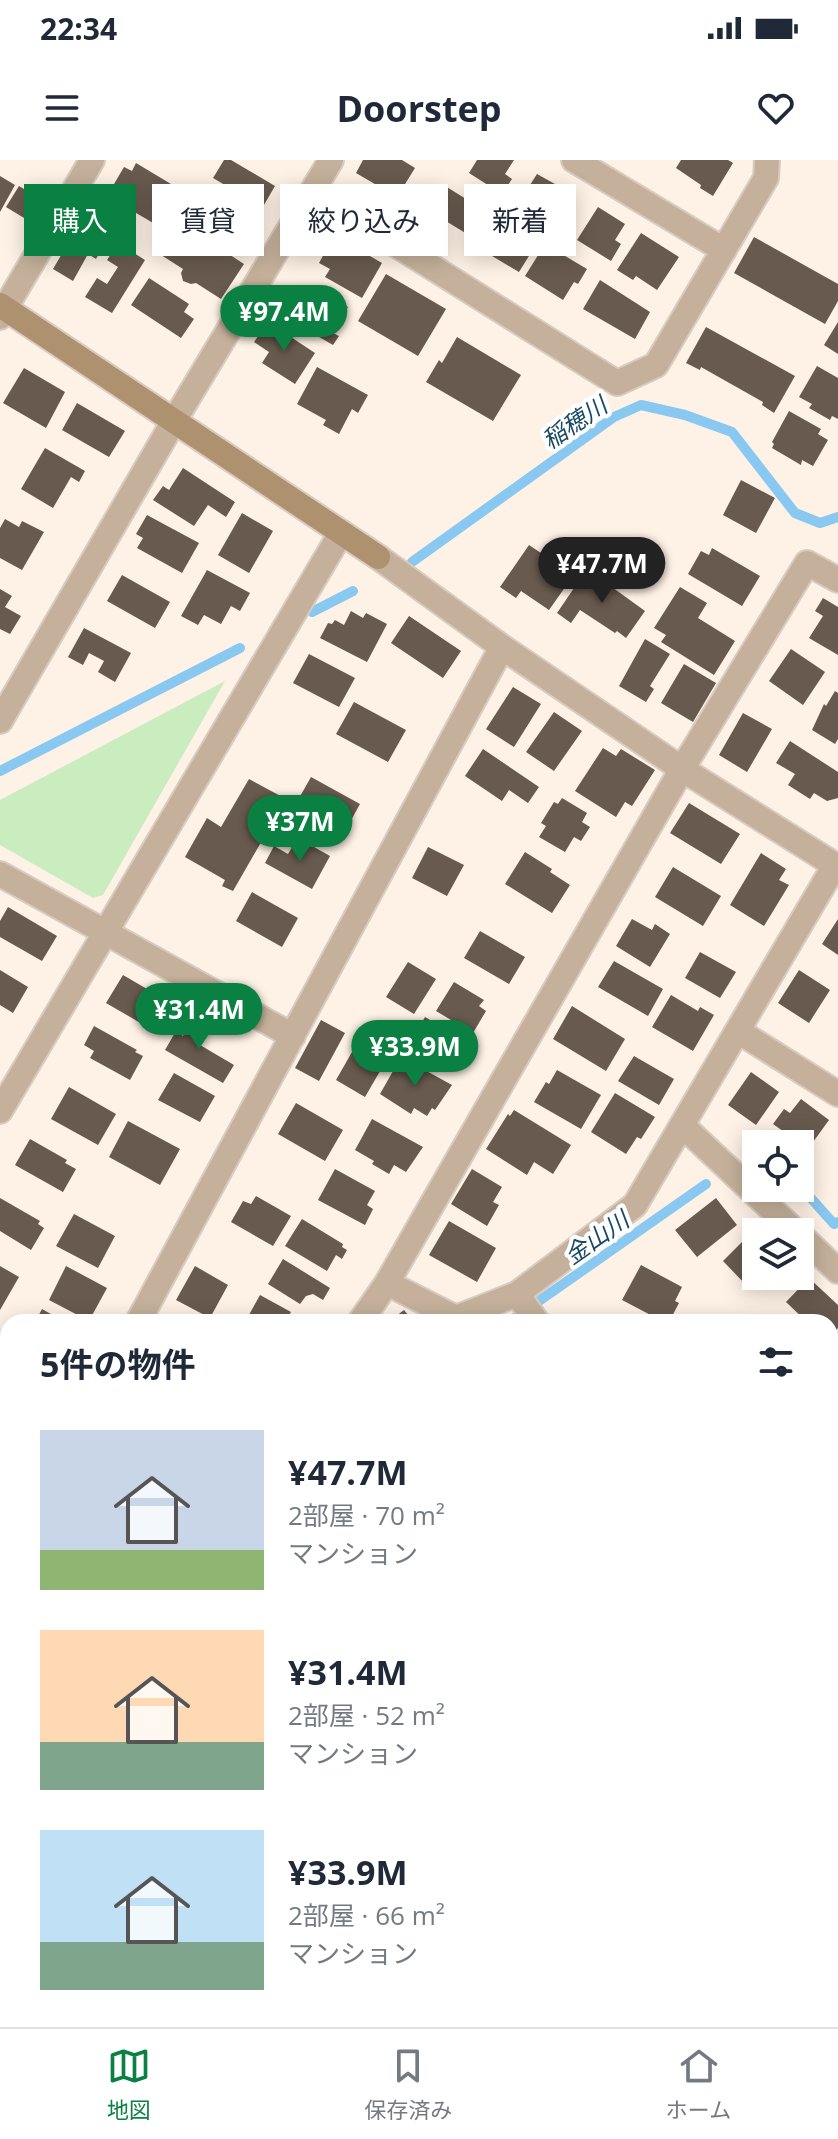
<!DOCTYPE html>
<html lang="ja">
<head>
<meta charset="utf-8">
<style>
  body { margin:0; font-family:"Open Sans","Noto Sans JP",sans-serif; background:#f2f2f3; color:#1f2937; height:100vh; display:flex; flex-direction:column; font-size:30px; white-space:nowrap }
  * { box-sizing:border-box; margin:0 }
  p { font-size:26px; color:#747a83 }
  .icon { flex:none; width:44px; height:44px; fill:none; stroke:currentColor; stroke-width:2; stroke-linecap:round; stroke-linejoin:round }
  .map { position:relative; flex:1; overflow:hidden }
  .details { position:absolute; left:0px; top:1154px; width:838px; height:714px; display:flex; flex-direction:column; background:#fff; border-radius:24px 24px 0 0; box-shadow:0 4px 20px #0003 }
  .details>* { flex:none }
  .guide { position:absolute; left:24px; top:24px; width:790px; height:72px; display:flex; gap:16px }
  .tools { position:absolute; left:742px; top:970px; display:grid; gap:16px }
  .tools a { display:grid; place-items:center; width:72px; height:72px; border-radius:0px; background:#fff; box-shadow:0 4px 20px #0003; font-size:40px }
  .price { position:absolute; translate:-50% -68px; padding:0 18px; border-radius:28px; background:#0b8043; color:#fff; font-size:26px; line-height:52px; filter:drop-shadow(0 2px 4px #0008) }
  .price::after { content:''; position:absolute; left:50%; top:48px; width:24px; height:18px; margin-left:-12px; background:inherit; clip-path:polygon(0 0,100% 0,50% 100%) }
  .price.on { background:#222; color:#fff }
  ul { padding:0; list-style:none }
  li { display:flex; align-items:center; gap:24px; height:200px; padding:0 40px }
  li span { display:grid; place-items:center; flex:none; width:224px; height:160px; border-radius:0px; color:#555 }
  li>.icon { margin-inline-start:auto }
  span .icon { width:96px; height:96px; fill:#fffc; stroke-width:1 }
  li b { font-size:34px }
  h2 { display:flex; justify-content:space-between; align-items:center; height:96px; padding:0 40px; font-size:34px }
  .chip { padding:0 28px; border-radius:0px; background:#fff; box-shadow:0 4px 20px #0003; font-size:28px; line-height:72px }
  .chip.on { background:#0b8043; color:#fff }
  .status { display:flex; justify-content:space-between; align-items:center; height:56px; padding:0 40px; background:#fff; direction:ltr }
  .status svg { height:22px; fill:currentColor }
  header { display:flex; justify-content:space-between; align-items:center; height:104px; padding:0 40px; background:#fff; font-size:36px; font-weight:700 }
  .dock { display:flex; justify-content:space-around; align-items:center; height:112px; border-top:2px solid #e0e1e3; background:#fff; font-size:22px; color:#747a83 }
  .dock a { display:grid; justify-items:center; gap:4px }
  .dock .on { color:#0b8043 }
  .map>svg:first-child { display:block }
</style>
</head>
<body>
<div class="status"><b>22:34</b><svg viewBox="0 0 49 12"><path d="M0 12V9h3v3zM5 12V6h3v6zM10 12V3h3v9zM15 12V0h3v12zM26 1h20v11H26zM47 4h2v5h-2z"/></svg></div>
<header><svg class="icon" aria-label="menu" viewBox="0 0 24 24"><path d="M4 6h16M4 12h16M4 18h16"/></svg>Doorstep<svg class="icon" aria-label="heart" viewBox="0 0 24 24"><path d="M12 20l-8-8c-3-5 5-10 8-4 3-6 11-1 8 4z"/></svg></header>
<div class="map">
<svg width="838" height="1867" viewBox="0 0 838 1867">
  <rect width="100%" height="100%" fill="#fef1e5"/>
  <path fill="#c9edbe" d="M225,521l-122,214 -10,3 -93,-53v-45z"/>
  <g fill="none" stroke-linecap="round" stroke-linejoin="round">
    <path stroke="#89c8f0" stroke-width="10" d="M412,402l202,-145 27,-12 44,10 47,17 63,81 25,10 18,-6
      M312,452l41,-21
      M0,611l240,-123
      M747,995l9,-1
      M800,1026l34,38 4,-2
      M509,1162l197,-138
      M0,1550l8,-12"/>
  </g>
  <path fill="#685a4e" d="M224,0h7l44,26 -18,31 -3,-2 -3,5 -30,-17 9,-15 -17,-10z
    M363,0h39l13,8 -18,29 -41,-24z
    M477,0h37l-9,14 7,5 -10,15 -33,-21z
    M681,0h47l5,3 -20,33 -13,-8 1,-3 -25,-17z
    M136,3l45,27 -21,37 -53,-31 17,-29 8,4z
    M537,14l18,10 -2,4 11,7 -7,11 5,3 -9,16 -35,-21z
    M0,16l15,9 -15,27z
    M442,24l40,25 -15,25 -31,-19 4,-7 -9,-6z
    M19,26l28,17 -13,21 -28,-17z
    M598,47l27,17 -10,16 6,4 -10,17 -34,-21z
    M500,60l37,23 -18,29 -37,-22z
    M178,61l66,43 -23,35 -25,-16 -5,1 -8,-3 -2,-8 2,-4 -25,-16z
    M80,63l27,17 -11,19 -8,-5 -15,27 -20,-12z
    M320,67l62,36 -20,35 -37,-21 5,-8 -11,-6 6,-11 -14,-8z
    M641,73l38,24 -22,33 -21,-14 -3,4 -16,-10z
    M754,77l84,47v17l-13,23 -91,-51z
    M118,83l27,17 -33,53 -27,-16 12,-19 10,6 11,-17 -11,-7z
    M545,84l42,25 -9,15 -4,-2 -11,18 -38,-24z
    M386,114l60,35 -28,47 -60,-35z
    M149,118l40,26 -5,8 10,7 -13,19 -50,-33z
    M600,120l50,32 -15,27 -52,-30z
    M327,134l21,13 -15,26 6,3 -6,9 -33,-19 6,-11 -4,-2 10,-16 10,5z
    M268,162l47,31 -20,31 -33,-21 7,-11 -15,-10z
    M838,162v32l-14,-9z
    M706,167l89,49 -21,37 -12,-8 1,-3 -62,-35 -1,3 -14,-7z
    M457,177l64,38 -28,46 -67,-39 13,-22 3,3z
    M817,206l21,12v41l-6,-3 -2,4 -21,-12 3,-4 -13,-7z
    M317,207l51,28 -10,18 -6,-4 -13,25 -16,-9 3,-5 -29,-16z
    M24,208l41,24 -19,36 -43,-25z
    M77,243l48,28 -16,26 -47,-27z
    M789,251l32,18 -3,5 10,6 -15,26 -11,-6 -1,5 -29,-17 2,-4 -2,-2z
    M45,288l40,23 -6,11 -8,-5 -18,31 -32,-19z
    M183,308l52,34 -9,15 -18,-12 -14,21 -41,-26 10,-14 6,4z
    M741,320l34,18 -19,35 -33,-18z
    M242,353l31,18 -24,42 -31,-18z
    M147,355l52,28 -17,30 -45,-25 6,-10 -7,-4z
    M5,359l14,8 3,-6 22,11 -22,38 -22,-12v-30z
    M529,385l21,14 4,-6 24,16 -29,41 -28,-19 -5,7 -16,-11z
    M712,388l48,28 -18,30 -54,-32 13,-23 8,4z
    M587,409l58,42 -19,27 -9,-7 -2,2 -35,-23 -9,13 -14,-10z
    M207,410l43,23 -10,18 -9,-5 -10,18 -17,-9 -6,10 -17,-9z
    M122,415l48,27 -15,26 -48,-27z
    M680,427l27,16 -9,15 37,23 -21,34 -53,-33 5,-7 -12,-7z
    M0,429l12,7 -7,11 16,9 -11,18 -10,-5z
    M823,438l15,9v48l-29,-17 14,-22 -8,-5z
    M351,451l12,7 3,-5 21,11 -20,38 -47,-24 8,-15 4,1 3,-4 9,5z
    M409,456l52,35 -18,27 -52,-35z
    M84,468l47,25 -16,29 -17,-10 6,-11 -15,-8 -6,12 -15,-8z
    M645,479l25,15 -20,32 4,3 -8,13 -27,-16z
    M791,489l34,23 -22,33 -34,-24z
    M309,494l46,24 -16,29 -46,-24z
    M684,504l32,19 -23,39 -32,-19z
    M513,527l28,17 -27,43 -28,-18z
    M835,531l3,2v46l-3,5 -23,-14 12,-26 2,2z
    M354,542l52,28 -18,32 -52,-28z
    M554,552l28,19 -28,40 -28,-19z
    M743,553l29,16 -25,43 -28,-17z
    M790,581l48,31v26l-11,3 -13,-8 -4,6 -22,-14 7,-11 -19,-11z
    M603,588l13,8 5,-7 34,21 -23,36 -7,-4 -9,15 -41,-26z
    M483,589l56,38 -11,16 -19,-13 -7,11 -37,-25z
    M311,617l49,27 -17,31 -49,-28z
    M249,619l37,20 -53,92 -11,-5 3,-6 -40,-23 22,-39 14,9z
    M562,638l25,15 -5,9 8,5 -9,14 -7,-4 -9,15 -26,-15 7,-11 -5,-3 13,-21 4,2z
    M689,643l51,31 -19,30 -51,-31z
    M298,678l32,18 -18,33 -47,-26 9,-17 14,8z
    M428,687l36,18 -17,31 -35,-18z
    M525,692l27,17 -2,3 20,13 -18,28 -47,-29z
    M761,693l25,16 -7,11 10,5 -25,41 -34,-21z
    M673,707l48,29 -18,30 -48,-29z
    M252,732l46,26 -16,29 -46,-26z
    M8,747l49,29 -15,25 -42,-24v-16z
    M632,759l20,11 3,-6 15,10 -20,33 -34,-21z
    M838,759v36l-16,-11z
    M480,771l45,26 -16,27 -45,-26z
    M700,792l36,20 -16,26 -35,-20z
    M614,801l49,28 -15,27 -50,-29z
    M408,802l28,17 -22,35 -28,-17z
    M0,810l28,17 -15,26 -13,-8z
    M799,810l31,20 -21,33 -31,-20z
    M123,815l48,28 -13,23 -10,-6 -4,5 -38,-22z
    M454,822l30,18 -5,6 7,5 -13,22 -37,-22z
    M671,835l27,16 2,-4 14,8 -21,36 -41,-24z
    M572,846l53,33 -19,32 -53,-32z
    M194,855l17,11 -11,19 34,20 -11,18 -58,-33 11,-19 7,5z
    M425,857l45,26 -6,10 -7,-4 -9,16 -38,-22z
    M321,860l24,13 -26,48 -24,-13z
    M94,866l43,24 -2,2 8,4 -13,24 -40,-22 4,-7 -10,-6z
    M364,871l30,16 -29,50 -29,-17z
    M634,896l40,23 -15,26 -41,-24z
    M401,897l51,28 -17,25 -3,-2 -5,8 -13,-8 -3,6 -31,-20z
    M557,910l44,25 -20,34 -47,-27 12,-20 3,2z
    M751,912l28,20 -23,33 -28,-20z
    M174,913l41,23 -15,26 -42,-22z
    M69,927l47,27 -18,31 -47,-26z
    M615,933l40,24 -14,22 -4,-2 -11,17 -35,-22z
    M801,939l28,21 -21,29 -35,-25 11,-15 6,4z
    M296,943l47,27 -18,31 -47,-27z
    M514,950l57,35 -18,29 -19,-12 -7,13 -41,-26 22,-35 2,2z
    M372,959l51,28 -17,25 -12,-7 -5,9 -17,-10 2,-3 -19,-11z
    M128,961l52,28 -20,36 -51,-28z
    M30,979l37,21 -2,3 11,6 -13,23 -48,-27z
    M335,1009l40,22 -8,14 6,4 -8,16 -47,-25z
    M472,1009l30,18 -9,15 6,3 -12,21 -36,-22z
    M256,1036l35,20 -18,30 -42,-24 12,-21 8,3z
    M0,1038l40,23 -2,3 6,4 -13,22 -31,-19z
    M716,1038l21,27 -40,32 -22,-27z
    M74,1054l41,22 -17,32 -42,-22z
    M302,1059l41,25 -1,3 5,3 -5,9 -6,-4 -9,16 -42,-25z
    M449,1061l47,27 -19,34 -48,-27z
    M748,1076l8,8v31l-10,10 -23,-24z
    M283,1099l47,29 -7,12 -10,-6 -7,2 -6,8 -32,-20z
    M641,1105l41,22 -7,14 4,2 -10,19h-5l-42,-22z
    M0,1106l19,11 -19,33z
    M66,1106l41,22 -18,33 -40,-21z
    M195,1106l33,19 -18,33 -34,-18z
    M809,1118l29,27v23l-8,8v-14h-23l-21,-20z
    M260,1135l31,17 -6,10h-40z
    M42,1149l23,13h-30z
    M404,1150l10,12h-26z
    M180,1154l14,8h-18z
    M834,1212l4,2v62l-8,-4v-52z
    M0,1232l8,4v40l-8,-4z
    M0,1286l8,4v12l-8,15z
    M838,1418v29l-8,4v-29z
    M830,1511l8,12v7l-8,6z
    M8,1579v33l-8,3v-32z
    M830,1629l8,8v47l-8,-8z
    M838,1729v25l-8,-7v-10z
    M830,1765l8,7v12l-8,9z
    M292,1860h28l5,2 -2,5h-34z
    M366,1860h26l-6,7h-11z
    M438,1860h40l7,7h-46l-4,-4z
    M629,1860h45l-7,7h-31z
    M730,1860h43l4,3 -3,4h-37z"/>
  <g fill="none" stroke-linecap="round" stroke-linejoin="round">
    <g stroke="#d8ccc1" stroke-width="28">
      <path id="street" d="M574,0l150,90
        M312,32l305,191 39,-18 110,-187 1,-18
        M0,157l92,-157
        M378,397l124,90 180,122 156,98
        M0,561l174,-300 157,-261
        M0,714l293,162
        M738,871l100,63
        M0,951l341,-578
        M682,965l114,107
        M800,1075l38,36
        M387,1123l69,35 61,-24 118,-89 200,-340
        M517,1134l20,28
        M138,1162l364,-675
        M360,1162l27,-39 295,-514 125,-206 31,17
        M830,1303l8,3
        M830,1393l8,-3
        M0,1417l8,-3
        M830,1582l8,-8
        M0,1702l8,-5
        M26,1860v7
        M208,1867l2,-7
        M548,1867l7,-7"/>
    </g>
    <g stroke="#d8ccc1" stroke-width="28">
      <path id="secondary" d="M0,145l378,252"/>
    </g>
    <use href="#street" stroke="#c5b19b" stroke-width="24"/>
    <use href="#secondary" stroke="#ae916f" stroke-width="24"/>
  </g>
  <g text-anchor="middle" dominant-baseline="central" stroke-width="8" stroke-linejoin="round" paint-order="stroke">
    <g font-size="24" font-style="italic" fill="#194a65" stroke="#fff">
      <text transform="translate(574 262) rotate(-34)">稲穂川</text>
      <text transform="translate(596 1077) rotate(-35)">金山川</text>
    </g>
  </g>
</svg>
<div class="tools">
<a><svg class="icon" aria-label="locate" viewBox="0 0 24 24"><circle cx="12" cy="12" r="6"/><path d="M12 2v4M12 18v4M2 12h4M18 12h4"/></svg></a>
<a><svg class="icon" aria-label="layers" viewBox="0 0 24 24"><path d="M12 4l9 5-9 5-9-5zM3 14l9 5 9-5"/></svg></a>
</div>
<b class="price" style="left:284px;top:193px">¥97.4M</b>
<b class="price on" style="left:602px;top:445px">¥47.7M</b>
<b class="price" style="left:300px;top:703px">¥37M</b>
<b class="price" style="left:199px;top:891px">¥31.4M</b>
<b class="price" style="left:415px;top:928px">¥33.9M</b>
<div class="guide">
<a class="chip on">購入</a>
<a class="chip">賃貸</a>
<a class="chip">絞り込み</a>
<a class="chip">新着</a>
</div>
<section class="details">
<h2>5件の物件<svg class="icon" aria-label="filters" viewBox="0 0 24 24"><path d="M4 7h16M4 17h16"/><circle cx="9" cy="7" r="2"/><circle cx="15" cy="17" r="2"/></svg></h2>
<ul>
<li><span style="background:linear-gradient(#c9d6e8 75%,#8fb573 0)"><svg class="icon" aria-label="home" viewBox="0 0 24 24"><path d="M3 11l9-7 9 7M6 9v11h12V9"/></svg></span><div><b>¥47.7M</b><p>2部屋 · 70 m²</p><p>マンション</p></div></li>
<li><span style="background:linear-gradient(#ffd9b3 70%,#7fa58c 0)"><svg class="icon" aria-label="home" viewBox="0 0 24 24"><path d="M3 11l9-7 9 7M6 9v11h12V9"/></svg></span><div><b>¥31.4M</b><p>2部屋 · 52 m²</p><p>マンション</p></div></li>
<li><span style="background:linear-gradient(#bfe0f5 70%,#7fa58c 0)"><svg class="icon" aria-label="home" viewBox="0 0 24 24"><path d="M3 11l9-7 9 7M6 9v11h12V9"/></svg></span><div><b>¥33.9M</b><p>2部屋 · 66 m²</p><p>マンション</p></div></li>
</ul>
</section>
</div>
<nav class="dock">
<a class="on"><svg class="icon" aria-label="map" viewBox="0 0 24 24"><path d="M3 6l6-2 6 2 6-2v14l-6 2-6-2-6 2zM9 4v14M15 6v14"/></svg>地図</a>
<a><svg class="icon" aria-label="saved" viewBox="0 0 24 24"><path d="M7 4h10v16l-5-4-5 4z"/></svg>保存済み</a>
<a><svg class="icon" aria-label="home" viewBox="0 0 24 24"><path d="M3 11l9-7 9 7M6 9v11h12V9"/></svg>ホーム</a>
</nav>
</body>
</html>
